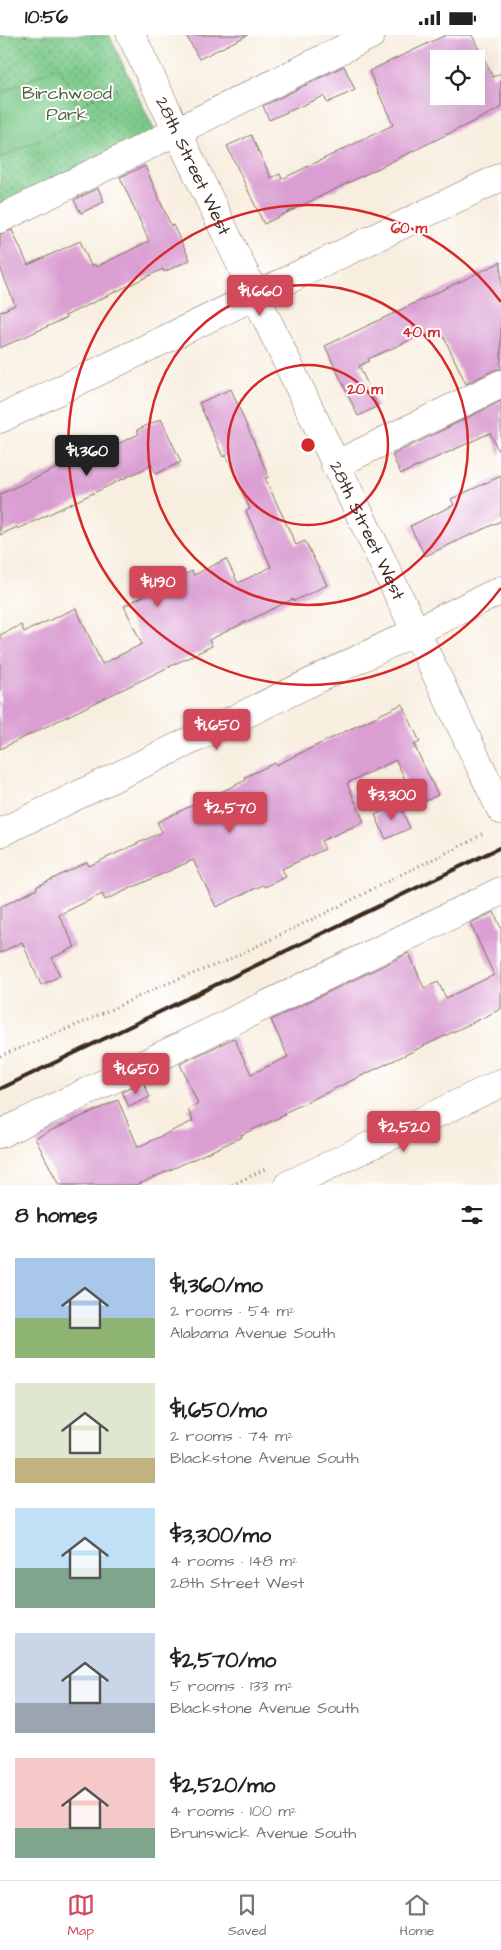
<!DOCTYPE html>
<html lang="en">
<head>
<meta charset="utf-8">
<style>
  body { margin:0; font-family:"Architects Daughter",sans-serif; background:#f6f6f6; color:#222; height:100vh; display:flex; flex-direction:column; font-size:19px; white-space:nowrap }
  * { box-sizing:border-box; margin:0 }
  p { font-size:16px; color:#767676 }
  .icon { flex:none; width:28px; height:28px; fill:none; stroke:currentColor; stroke-width:2; stroke-linecap:round; stroke-linejoin:round }
  .map { position:relative; height:1150px; overflow:hidden }
  .drawer { display:flex; flex-direction:column; background:#fff; flex:1 }
  .drawer>* { flex:none }
  .buttons { position:absolute; left:430px; top:15px; display:grid; gap:10px }
  .buttons a { display:grid; place-items:center; width:55px; height:55px; border-radius:0px; background:#fff; box-shadow:0 5px 20px #0002; font-size:25px }
  .price { position:absolute; translate:-50% -42px; padding:0 11px; border-radius:5px; background:#d1495b; color:#fff; font-size:16px; line-height:32px; filter:drop-shadow(0 1px 2px #0008) }
  .price::after { content:''; position:absolute; left:50%; top:30px; width:15px; height:11px; margin-left:-8px; background:inherit; clip-path:polygon(0 0,100% 0,50% 100%) }
  .price.selected { background:#222; color:#fff }
  ul { padding:0; list-style:none }
  li { display:flex; align-items:center; gap:15px; height:125px; padding:0 15px }
  li span { display:grid; place-items:center; flex:none; width:140px; height:100px; border-radius:0px; color:#555 }
  li>.icon { margin-inline-start:auto }
  span .icon { width:60px; height:60px; fill:#fffc; stroke-width:1 }
  li b { font-size:21px }
  h2 { display:flex; justify-content:space-between; align-items:center; height:60px; padding:0 15px; font-size:21px }
  .status { display:flex; justify-content:space-between; align-items:center; height:35px; padding:0 25px; background:#fff; direction:ltr }
  .status svg { height:14px; fill:currentColor }
  .tab-bar { display:flex; justify-content:space-around; align-items:center; height:70px; border-top:1px solid #e0e0e0; background:#fff; font-size:14px; color:#767676 }
  .tab-bar a { display:grid; justify-items:center; gap:2px }
  .tab-bar .selected { color:#d1495b }
  .map>svg:first-child { display:block }
</style>
</head>
<body>
<div class="status"><b>10:56</b><svg viewBox="0 0 49 12"><path d="M0 12V9h3v3zM5 12V6h3v6zM10 12V3h3v9zM15 12V0h3v12zM26 1h20v11H26zM47 4h2v5h-2z"/></svg></div>
<div class="map">
<svg width="501" height="1150" viewBox="0 0 501 1150">
  <defs>
    <pattern id="grass-dots" width="8" height="8" patternUnits="userSpaceOnUse" patternTransform="scale(1.25)"><rect width="8" height="8" fill="#7ac989"/><path d="M2 2h.1M6 6h.1" fill="none" stroke="#65a36f" stroke-width="1.8" stroke-linecap="round"/></pattern>
  </defs>
  <rect width="100%" height="100%" fill="#fff"/>
  <filter id="ink" filterUnits="userSpaceOnUse"><feTurbulence type="fractalNoise" baseFrequency=".02" numOctaves="2"/><feDisplacementMap in="SourceGraphic" scale="10" xChannelSelector="R" yChannelSelector="G"/><feConvolveMatrix kernelMatrix="1 2 1 2 8 2 1 2 1" color-interpolation-filters="sRGB"/></filter>
  <filter id="wash" filterUnits="userSpaceOnUse"><feTurbulence type="fractalNoise" baseFrequency=".0096" numOctaves="4" result="noise"/><feDisplacementMap in="SourceGraphic" scale="20" xChannelSelector="R" yChannelSelector="G"/><feGaussianBlur stdDeviation="1.12" result="paint"/><feColorMatrix in="noise" values="0 0 0 0 0 0 0 0 0 0 0 0 0 0 0 0 0 1.4 0 .05"/><feComposite in="paint" operator="in"/></filter>
  <g filter="url(#wash)">
    <rect width="100%" height="100%" fill="#f8eedf"/>
    <path fill="url(#grass-dots)" stroke="#5a7a54" d="M0,0h109l48,101 -157,76z"/>
    <path fill="#7ac989" stroke="#5a7a54" d="M59,31l25,53 -84,39v-64z"/>
    <g id="blocks">
      <path fill="#da9ed2" fill-rule="evenodd" d="M186,0h62l-49,24z
        M446,0h26l21,42 8,-4v35l-237,116 -37,-78 24,-11 20,43 9,-4 2,5 111,-54 -24,-54zM439,24h37v37h-37z
        M344,31l11,24 -28,13 -3,-7 -55,24 -6,-14z
        M145,131l26,60 2,-1 17,35 -26,12 -1,-3 -98,47 1,2 -66,30v-36l15,-7 -15,-38v-33l12,-4 16,35 52,-24 11,25 4,-2 1,3 53,-26 -29,-64z
        M98,153l6,14 -23,11 -7,-13z
        M501,227v107l-7,1 -28,14 -24,-51 -13,6 -3,-6 -58,26 1,2 -10,5 19,40 -20,10 -33,-70z
        M231,354l38,88 -4,1 31,67 9,-4 22,44 -33,16 -1,-2 -84,41 3,6 -212,103v-114l21,-10 3,7 52,-24 26,56 40,-20 -18,-38 50,-25v-1l18,-9 2,4 32,-16 12,24 33,-16 -25,-56 4,-2 -24,-54 -3,2 -24,-54z
        M501,366v55l-11,-23 -89,41 -9,-19z
        M161,384l20,43 -25,12 -4,-9 -134,64 -1,-2 -17,8v-41l81,-37 1,3 57,-26 -2,-4z
        M501,441v45l-76,35 -15,-30 44,-21 -3,-6z
        M402,669l18,38 -6,3 24,50 -21,10 -21,-45 -49,23 17,39 -43,19 4,8 -43,20 4,8 -21,10 -2,-2 -47,22 -23,-47 -88,40 -3,-6 -43,21 16,32 -23,11 8,18 -19,9 -19,-43 -22,11v-46l37,-18 -1,-2 51,-25 2,4 73,-34 -5,-10 89,-42 -1,-3 30,-14 1,2z
        M399,769l11,24 -24,11 -11,-24z
        M494,877l7,16v81l-217,104 1,2 -44,20 1,2 -105,48h-78l-24,-47 83,-38 20,47 55,-26 -5,-12 10,-5 -18,-40 54,-26 17,36 37,-17 -17,-37 138,-67 15,35 14,-6 8,16 48,-23 -24,-52z
        M143,1047l7,15 -21,10 -7,-15z"/>
    </g>
  </g>
  <g filter="url(#ink)">
    <use href="#blocks" fill-opacity="0" stroke="#7d6f62" stroke-width="1"/>
    <g fill="none" stroke-linecap="round" stroke-linejoin="round">
      <g stroke="#7d6f62" stroke-width="29">
        <g id="minor">
          <path id="s1" d="M131,0l370,775"/>
          <path d="M0,184l371,-184"/>
          <path d="M0,384l501,-242"/>
          <path d="M335,430l166,-81"/>
          <path d="M0,798l501,-243"/>
          <path d="M0,1099l501,-243"/>
          <path d="M288,1150l213,-102"/>
        </g>
      </g>
      <path stroke="#7d6f62" stroke-width="3" stroke-dasharray="1 4" stroke-linecap="butt" d="M25,2l2,-2
        M79,73l38,-17
        M0,1021l84,-34 77,-36 65,-25 114,-55 56,-29 75,-36 14,-9
        M232,1150l33,-16"/>
      <use href="#minor" stroke="#fff" stroke-width="28"/>
      <path stroke="#3b2a1e" stroke-width="4" d="M0,1054l501,-242"/>
    </g>
  </g>
  <g fill="none" stroke="#d62828" stroke-width="2.5">
    <circle cx="308" cy="410" r="80"/>
    <circle cx="308" cy="410" r="160"/>
    <path d="M501 553A240 240 0 1 1 501 267"/>
  </g>
  <g text-anchor="middle" dominant-baseline="central" stroke-width="4" stroke-linejoin="round" paint-order="stroke">
    <g font-size="18" fill="#516243" stroke="#fff">
      <text x="67" y="58">Birchwood<tspan x="67" dy="21">Park</tspan></text>
    </g>
    <g font-size="18" fill="#3b2a1e" stroke="#fff">
      <text stroke="none"><textPath href="#s1" startOffset="145">28th Street West</textPath></text>
      <text stroke="none"><textPath href="#s1" startOffset="549">28th Street West</textPath></text>
    </g>
  </g>
  <circle cx="308" cy="410" r="8" fill="#d62828" stroke="#fff" stroke-width="2.5"/>
  <g font-size="15" text-anchor="middle" font-weight="bold" fill="#d62828" stroke="#fff" stroke-width="4" stroke-linejoin="round" paint-order="stroke">
    <text x="409" y="198">60 m</text>
    <text x="421" y="302">40 m</text>
    <text x="365" y="359">20 m</text>
  </g>
</svg>
<div class="buttons">
<a><svg class="icon" aria-label="locate" viewBox="0 0 24 24"><circle cx="12" cy="12" r="6"/><path d="M12 2v4M12 18v4M2 12h4M18 12h4"/></svg></a>
</div>
<b class="price" style="left:260px;top:282px">$1,660</b>
<b class="price selected" style="left:87px;top:442px">$1,360</b>
<b class="price" style="left:158px;top:573px">$1,190</b>
<b class="price" style="left:217px;top:716px">$1,650</b>
<b class="price" style="left:392px;top:786px">$3,300</b>
<b class="price" style="left:230px;top:799px">$2,570</b>
<b class="price" style="left:136px;top:1060px">$1,650</b>
<b class="price" style="left:404px;top:1118px">$2,520</b>
</div>
<section class="drawer">
<h2>8 homes<svg class="icon" aria-label="filters" viewBox="0 0 24 24"><path d="M4 7h16M4 17h16"/><circle cx="9" cy="7" r="2"/><circle cx="15" cy="17" r="2"/></svg></h2>
<ul>
<li><span style="background:linear-gradient(#a9c7e8 60%,#8fb573 0)"><svg class="icon" aria-label="home" viewBox="0 0 24 24"><path d="M3 11l9-7 9 7M6 9v11h12V9"/></svg></span><div><b>$1,360/mo</b><p>2 rooms · 54 m²</p><p>Alabama Avenue South</p></div></li>
<li><span style="background:linear-gradient(#dfe7d0 75%,#c2b280 0)"><svg class="icon" aria-label="home" viewBox="0 0 24 24"><path d="M3 11l9-7 9 7M6 9v11h12V9"/></svg></span><div><b>$1,650/mo</b><p>2 rooms · 74 m²</p><p>Blackstone Avenue South</p></div></li>
<li><span style="background:linear-gradient(#bfe0f5 60%,#7fa58c 0)"><svg class="icon" aria-label="home" viewBox="0 0 24 24"><path d="M3 11l9-7 9 7M6 9v11h12V9"/></svg></span><div><b>$3,300/mo</b><p>4 rooms · 148 m²</p><p>28th Street West</p></div></li>
<li><span style="background:linear-gradient(#c9d6e8 70%,#9aa5b1 0)"><svg class="icon" aria-label="home" viewBox="0 0 24 24"><path d="M3 11l9-7 9 7M6 9v11h12V9"/></svg></span><div><b>$2,570/mo</b><p>5 rooms · 133 m²</p><p>Blackstone Avenue South</p></div></li>
<li><span style="background:linear-gradient(#f6c9c9 70%,#7fa58c 0)"><svg class="icon" aria-label="home" viewBox="0 0 24 24"><path d="M3 11l9-7 9 7M6 9v11h12V9"/></svg></span><div><b>$2,520/mo</b><p>4 rooms · 100 m²</p><p>Brunswick Avenue South</p></div></li>
</ul>
</section>
<nav class="tab-bar">
<a class="selected"><svg class="icon" aria-label="map" viewBox="0 0 24 24"><path d="M3 6l6-2 6 2 6-2v14l-6 2-6-2-6 2zM9 4v14M15 6v14"/></svg>Map</a>
<a><svg class="icon" aria-label="saved" viewBox="0 0 24 24"><path d="M7 4h10v16l-5-4-5 4z"/></svg>Saved</a>
<a><svg class="icon" aria-label="home" viewBox="0 0 24 24"><path d="M3 11l9-7 9 7M6 9v11h12V9"/></svg>Home</a>
</nav>
</body>
</html>
